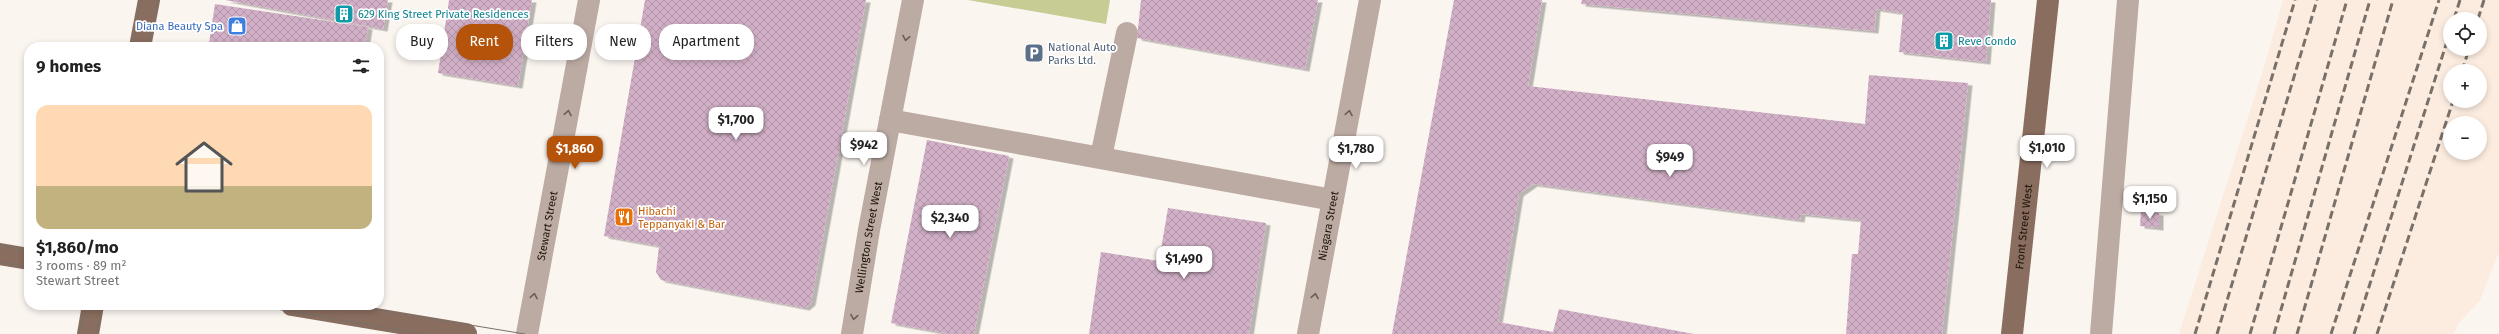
<!DOCTYPE html>
<html lang="en">
<head>
<meta charset="utf-8">
<style>
  body { margin:0; font-family:"Fira Sans",sans-serif; background:#f2f2f2; color:#222; height:100vh; display:flex; flex-direction:column; font-size:15px; white-space:nowrap }
  * { box-sizing:border-box; margin:0 }
  p { font-size:13px; color:#767676 }
  .icon { flex:none; width:22px; height:22px; fill:none; stroke:currentColor; stroke-width:2; stroke-linecap:round; stroke-linejoin:round }
  .map { position:relative; flex:1; overflow:hidden }
  .side { position:absolute; left:24px; top:42px; width:360px; height:268px; display:flex; flex-direction:column; background:#fff; border-radius:16px; box-shadow:0 2px 6px #0003 }
  .side>* { flex:none }
  .guide { position:absolute; left:396px; top:24px; width:380px; height:36px; display:flex; gap:8px }
  .buttons { position:absolute; left:2443px; top:12px; display:grid; gap:8px }
  .buttons a { display:grid; place-items:center; width:44px; height:44px; border-radius:50%; background:#fff; box-shadow:0 2px 6px #0003; font-size:20px }
  .price { position:absolute; translate:-50% -34px; padding:0 9px; border-radius:8px; background:#fff; color:#222; font-size:13px; line-height:26px; filter:drop-shadow(0 1px 2px #0008) }
  .price::after { content:''; position:absolute; left:50%; top:24px; width:12px; height:9px; margin-left:-6px; background:inherit; clip-path:polygon(0 0,100% 0,50% 100%) }
  .price.current { background:#b45309; color:#fff }
  ul { padding:0; list-style:none }
  li { display:grid; align-content:center; gap:8px; height:212px; padding:0 12px }
  li span { display:grid; place-items:center; height:124px; border-radius:12px; color:#555 }
  li>.icon { margin-inline-start:auto }
  span .icon { width:72px; height:72px; fill:#fffc; stroke-width:1 }
  li b { font-size:17px }
  h2 { display:flex; justify-content:space-between; align-items:center; height:48px; padding:0 12px; font-size:17px }
  .pill { padding:0 14px; border-radius:16px; background:#fff; box-shadow:0 2px 6px #0003; font-size:14px; line-height:36px }
  .pill.current { background:#b45309; color:#fff }
  .map>svg:first-child { display:block }
</style>
</head>
<body>
<div class="map">
<svg width="2499" height="334" viewBox="0 0 2499 334">
  <defs>
    <pattern id="building-cross-hatch" width="8" height="8" patternUnits="userSpaceOnUse"><rect width="8" height="8" fill="#d1afc6"/><path d="M0 0l8 8M0 8l8-8" fill="none" stroke="#b396a9"/></pattern>
    <filter id="shadow"><feDropShadow dx="4.5" dy="2.5" stdDeviation="0" flood-color="#0004"/></filter>
  </defs>
  <rect width="100%" height="100%" fill="#fbf5f0"/>
  <path fill="#fcece0" fill-rule="evenodd" d="M2283,0h216v252l-19,48 -22,24 -4,10h-275l85,-267zM2450,19h30v30h-30zM2450,71h30v30h-30zM2450,123h30v30h-30z"/>
  <path fill="#c7cb94" d="M968,0h142l-4,24z"/>
  <path fill="url(#building-cross-hatch)" filter="url(#shadow)" d="M225,0h163l-5,29z
    M449,0h83l-14,86 -80,-13z
    M645,0h221l-55,303 -6,5 -144,-28 -5,-8 3,-26 -55,-10z
    M1141,0h177l-13,69 -168,-31z
    M1454,0h88l-14,86 337,38 4,-49 99,8 -26,251h-96l6,-80h6l3,-34 -60,-6 -1,6 -267,-36 -14,10 -21,128 55,10 6,-23 135,25h-302z
    M1582,0h409l-5,62 -87,-10 4,-39 -27,-4 -2,22 -293,-27z
    M215,4l153,23 -3,20h-128l-28,-4z
    M927,140l82,16 -35,178h-24l-59,-11z
    M1168,208l98,15 -17,111h-160l12,-82 58,9z
    M2141,211l18,2v15l-19,-2z"/>
  <g fill="none" stroke-linecap="round" stroke-linejoin="round">
    <g stroke="#bcaba3" stroke-width="22">
      <path d="M890,120l443,80"/>
      <path d="M1101,157l26,-124"/>
      <path id="s1" d="M527,334l62,-334"/>
      <path id="s2" d="M852,334l17,-104 44,-230"/>
      <path id="s3" d="M1308,334l62,-334"/>
      <path d="M2101,334l27,-334"/>
    </g>
    <g stroke="#896d5f" stroke-width="22">
      <path d="M140,47l9,-47"/>
      <path d="M0,254l29,5"/>
      <path d="M292,305l174,29"/>
      <path d="M88,334l5,-29"/>
      <path id="s4" d="M2012,334l36,-334"/>
    </g>
    <path stroke="#797169" stroke-width="1" d="M133,47l8,-47
      M149,47l9,-47
      M0,245l29,6
      M0,262l29,5
      M253,305l169,29
      M348,305l177,29
      M79,334l6,-29
      M96,334l6,-29"/>
    <path stroke="#797169" stroke-width="3" stroke-dasharray="8 4" stroke-linecap="butt" d="M2454,19l6,-19
      M2478,19l6,-19
      M2462,71l7,-22
      M2195,334l100,-334
      M2217,334l100,-334
      M2250,334l97,-334
      M2274,334l96,-334
      M2297,334l96,-334
      M2331,334l108,-334
      M2354,334l96,-302
      M2377,334l76,-233"/>
  </g>
  <defs><path id="oneway-chevron" d="M-2-3.5L2.5 0L-2 3.5" fill="none" stroke-width="1.6" stroke-linecap="round" stroke-linejoin="round"/></defs>
  <g stroke="#6c5e56">
    <use href="#oneway-chevron" transform="translate(906 38) rotate(101)"/>
    <use href="#oneway-chevron" transform="translate(568 113) rotate(-79)"/>
    <use href="#oneway-chevron" transform="translate(1349 113) rotate(-80)"/>
    <use href="#oneway-chevron" transform="translate(534 296) rotate(-80)"/>
    <use href="#oneway-chevron" transform="translate(1315 296) rotate(-80)"/>
    <use href="#oneway-chevron" transform="translate(854 317) rotate(100)"/>
  </g>
  <defs>
    <g id="building-square" transform="scale(1)"><rect x="-9" y="-9" width="18" height="18" rx="4" fill="#0f9aa8" stroke="#fff"/><path d="M-4-6H4V6H1V3H-1V6H-4ZM-2.5-4.3h1.7v1.8h-1.7ZM.8-4.3h1.7v1.8H.8ZM-2.5-1h1.7V.8h-1.7ZM.8-1h1.7V.8H.8Z" fill="#fff"/></g>
    <g id="shop-square" transform="scale(1)"><rect x="-9" y="-9" width="18" height="18" rx="4" fill="#3f7fe0" stroke="#fff"/><path d="M-5-2.5h2.3a2.7 3.5 0 0 1 5.4 0H5L5.5 6h-11ZM-1.5-2.5h3a1.5 2.3 0 0 0-3 0Z" fill="#fff"/></g>
    <g id="parking-square" transform="scale(1)"><rect x="-9" y="-9" width="18" height="18" rx="4" fill="#5c6f8a" stroke="#fff"/><path d="M-3.5-5.5H1a3.5 3.5 0 0 1 0 7H-1V5.5H-3.5ZM-1-3.4V-.6H.8a1.4 1.4 0 0 0 0-2.8Z" fill="#fff"/></g>
    <g id="restaurant-square" transform="scale(1)"><rect x="-9" y="-9" width="18" height="18" rx="4" fill="#e8710a" stroke="#fff"/><path d="M-5-6h1v4h1v-4h1v4h1v-4h1v5L-1.5 .5V6h-2V.5L-5-1ZM5-6V6H3V1.5H1.5Q1.5-4 5-6Z" fill="#fff"/></g>
  </defs>
  <g fill-rule="evenodd">
    <use href="#building-square" x="344" y="14"/>
    <use href="#shop-square" x="237" y="26"/>
    <use href="#building-square" x="1944" y="41"/>
    <use href="#parking-square" x="1034" y="53"/>
    <use href="#restaurant-square" x="624" y="217"/>
  </g>
  <g text-anchor="middle" dominant-baseline="central" stroke-width="3.5" stroke-linejoin="round" paint-order="stroke">
    <g font-size="11" fill="#0d838f" stroke="#fff" text-anchor="start">
      <text x="358" y="14">629 King Street Private Residences</text>
      <text x="1958" y="41">Reve Condo</text>
    </g>
    <g font-size="11" fill="#366cbe" stroke="#fff" text-anchor="end">
      <text x="223" y="26">Diana Beauty Spa</text>
    </g>
    <g font-size="11" fill="#4e5e75" stroke="#fff" text-anchor="start">
      <text x="1048" y="47">National Auto<tspan x="1048" dy="13">Parks Ltd.</tspan></text>
    </g>
    <g font-size="11" fill="#c56008" stroke="#fff" text-anchor="start">
      <text x="638" y="211">Hibachi<tspan x="638" dy="13">Teppanyaki &amp; Bar</tspan></text>
    </g>
    <g font-size="11" fill="#1d1209" stroke="#fff">
      <text stroke="none"><textPath href="#s1" startOffset="110">Stewart Street</textPath></text>
      <text stroke="none"><textPath href="#s3" startOffset="110">Niagara Street</textPath></text>
      <text stroke="none"><textPath href="#s4" startOffset="108">Front Street West</textPath></text>
      <text stroke="none"><textPath href="#s2" startOffset="98">Wellington Street West</textPath></text>
    </g>
  </g>
</svg>
<div class="buttons">
<a><svg class="icon" aria-label="locate" viewBox="0 0 24 24"><circle cx="12" cy="12" r="6"/><path d="M12 2v4M12 18v4M2 12h4M18 12h4"/></svg></a>
<a>+</a>
<a>−</a>
</div>
<b class="price" style="left:736px;top:141px">$1,700</b>
<b class="price" style="left:864px;top:166px">$942</b>
<b class="price" style="left:2047px;top:169px">$1,010</b>
<b class="price current" style="left:575px;top:170px">$1,860</b>
<b class="price" style="left:1356px;top:170px">$1,780</b>
<b class="price" style="left:1670px;top:178px">$949</b>
<b class="price" style="left:2150px;top:220px">$1,150</b>
<b class="price" style="left:950px;top:239px">$2,340</b>
<b class="price" style="left:1184px;top:280px">$1,490</b>
<div class="guide">
<a class="pill">Buy</a>
<a class="pill current">Rent</a>
<a class="pill">Filters</a>
<a class="pill">New</a>
<a class="pill">Apartment</a>
</div>
<section class="side">
<h2>9 homes<svg class="icon" aria-label="filters" viewBox="0 0 24 24"><path d="M4 7h16M4 17h16"/><circle cx="9" cy="7" r="2"/><circle cx="15" cy="17" r="2"/></svg></h2>
<ul>
<li><span style="background:linear-gradient(#ffd9b3 65%,#c2b280 0)"><svg class="icon" aria-label="home" viewBox="0 0 24 24"><path d="M3 11l9-7 9 7M6 9v11h12V9"/></svg></span><div><b>$1,860/mo</b><p>3 rooms · 89 m²</p><p>Stewart Street</p></div></li>
</ul>
</section>
</div>
</body>
</html>
